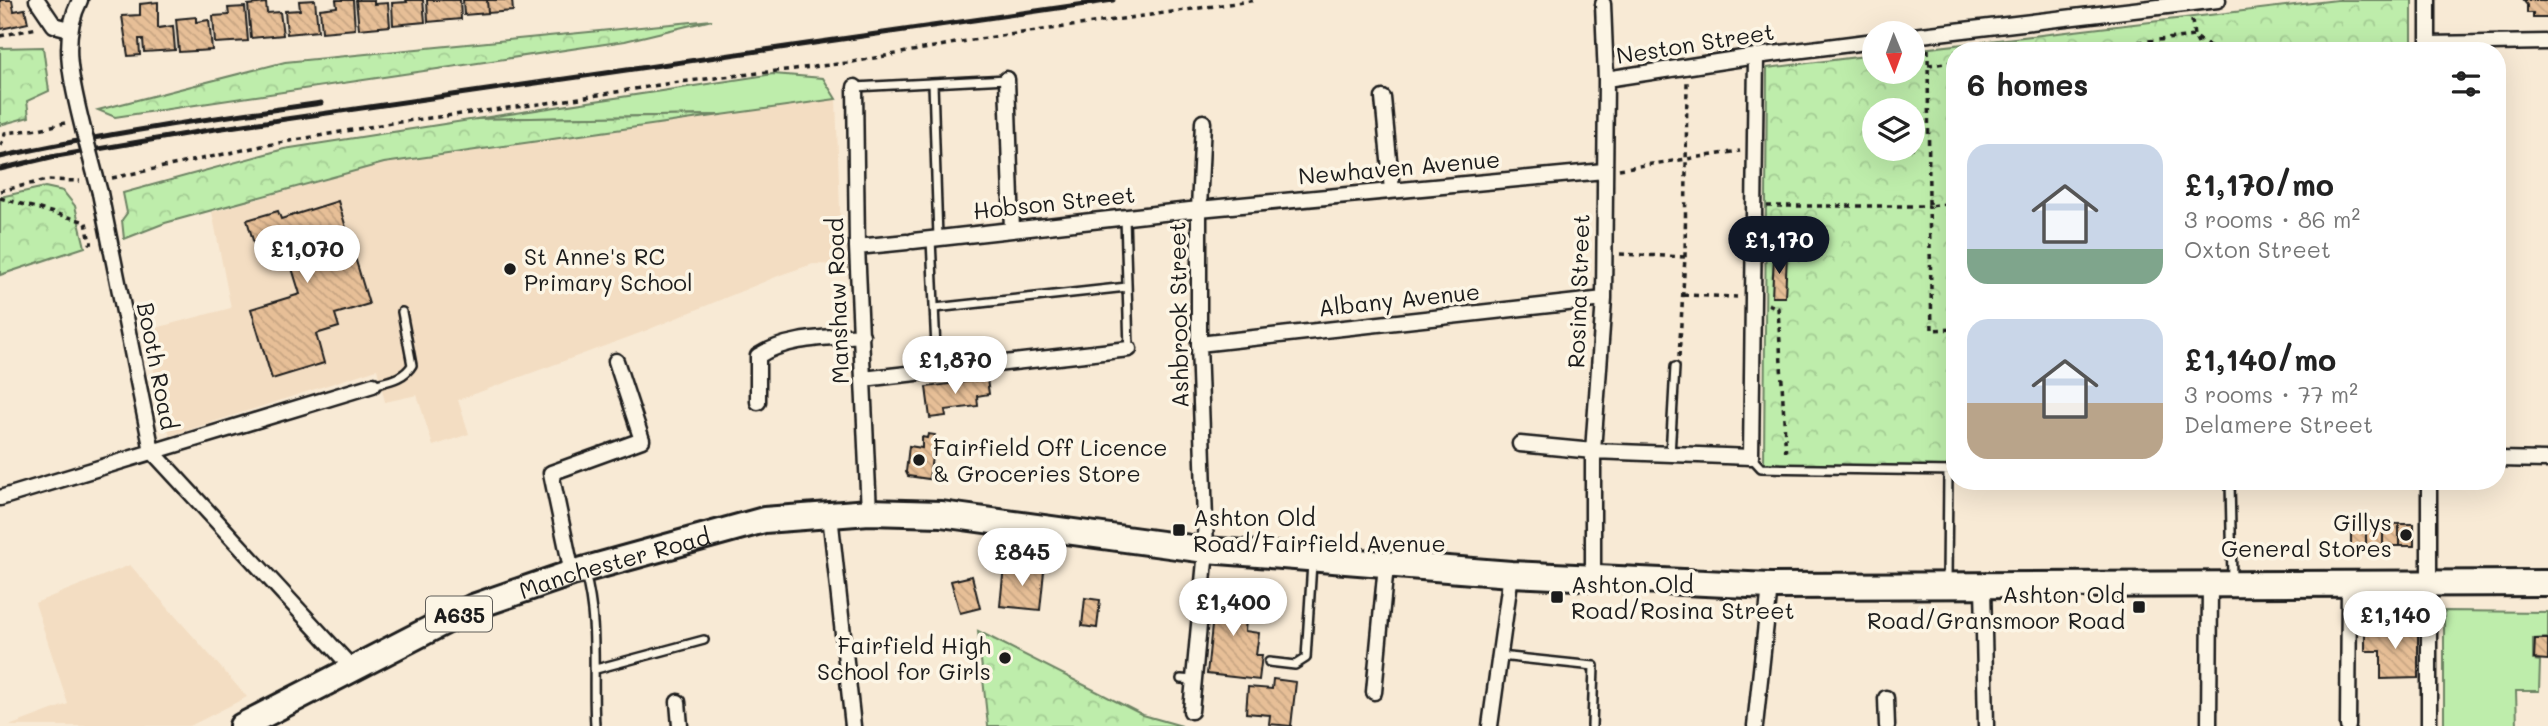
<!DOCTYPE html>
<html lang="en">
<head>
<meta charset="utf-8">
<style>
  body { margin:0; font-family:Mali,sans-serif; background:#f2f2f2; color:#222; height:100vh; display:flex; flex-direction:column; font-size:26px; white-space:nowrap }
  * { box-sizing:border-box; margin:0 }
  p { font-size:23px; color:#767676 }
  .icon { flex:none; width:38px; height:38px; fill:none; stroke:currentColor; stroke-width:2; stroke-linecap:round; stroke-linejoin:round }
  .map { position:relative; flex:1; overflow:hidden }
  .sheet { position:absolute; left:1946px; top:42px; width:560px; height:448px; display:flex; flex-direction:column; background:#fff; border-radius:28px; box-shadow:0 7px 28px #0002 }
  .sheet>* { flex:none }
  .needle { width:46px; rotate:179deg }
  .buttons { position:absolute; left:1862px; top:21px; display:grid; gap:14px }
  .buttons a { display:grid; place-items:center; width:63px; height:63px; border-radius:50%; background:#fff; box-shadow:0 7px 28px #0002; font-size:35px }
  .price { position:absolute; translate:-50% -60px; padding:0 16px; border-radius:24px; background:#fff; color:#222; font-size:23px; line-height:46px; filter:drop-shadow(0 2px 4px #0008) }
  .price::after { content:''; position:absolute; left:50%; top:42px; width:21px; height:16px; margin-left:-10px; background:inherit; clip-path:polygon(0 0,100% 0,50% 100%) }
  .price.on { background:#111827; color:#fff }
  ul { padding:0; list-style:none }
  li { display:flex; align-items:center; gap:21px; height:175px; padding:0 21px }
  li span { display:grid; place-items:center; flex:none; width:196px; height:140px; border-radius:21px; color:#555 }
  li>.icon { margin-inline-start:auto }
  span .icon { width:84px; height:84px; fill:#fffc; stroke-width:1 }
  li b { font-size:30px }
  h2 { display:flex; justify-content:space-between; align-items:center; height:84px; padding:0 21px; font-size:30px }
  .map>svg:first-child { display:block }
</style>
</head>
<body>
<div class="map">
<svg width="2548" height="726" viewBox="0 0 2548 726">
  <defs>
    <pattern id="forest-crowns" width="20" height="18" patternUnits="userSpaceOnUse" patternTransform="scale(1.75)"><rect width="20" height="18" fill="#beedab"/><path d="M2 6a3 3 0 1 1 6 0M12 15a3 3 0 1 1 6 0" fill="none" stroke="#a3cb93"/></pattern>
    <pattern id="building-back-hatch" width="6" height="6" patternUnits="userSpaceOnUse" patternTransform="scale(1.75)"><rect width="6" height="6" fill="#e7bf97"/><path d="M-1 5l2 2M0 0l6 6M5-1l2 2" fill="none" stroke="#c6a482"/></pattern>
  </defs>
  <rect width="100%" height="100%" fill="#f8ead5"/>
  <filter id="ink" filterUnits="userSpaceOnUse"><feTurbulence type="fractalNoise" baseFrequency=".0143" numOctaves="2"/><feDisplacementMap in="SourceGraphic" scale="14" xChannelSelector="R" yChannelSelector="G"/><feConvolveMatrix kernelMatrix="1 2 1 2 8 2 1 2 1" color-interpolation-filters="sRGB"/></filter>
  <g filter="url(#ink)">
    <path fill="#f3ddc2" d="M836,99l6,166 -29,-1 -30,10 -143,59 -182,67 11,34 -36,12 -16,-51 -32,7 -8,-33 -207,67 -26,-105 87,-23 -19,-96 172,-49z
      M130,565l117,132 -57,29h-181l59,-22 -33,-101z"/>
    <path fill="#beedab" stroke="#6d8464" stroke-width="2" d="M773,74l50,4 13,21 -115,16 -245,4z
      M2444,611l104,1v26l-15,1v21l7,1 -1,30h-23l1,35h-73z"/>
    <path fill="url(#forest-crowns)" stroke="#6d8464" stroke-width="2" fill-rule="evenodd" d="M2337,0h75v51h-457v416l-191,-3 3,-396 107,-13v17h39v-22zM1874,110h39v39h-39z
      M712,20l-87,21 -510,76 -17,-7 187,-48z
      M43,47l6,44 -22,10 2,16 -29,8v-77z
      M721,115l-337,48 -219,60 -41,16 -2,-19 5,-7 -4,-20 161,-44 192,-30z
      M45,187l18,4 12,15 10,41 -85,28v-78z
      M978,631l165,84 39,11h-194z"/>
    <path fill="url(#building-back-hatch)" stroke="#1c1c1c" stroke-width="2" d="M0,0h12l2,11 11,-2 3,14 -27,6z
      M315,0l3,31 -31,3 -2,-23 15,-1 -1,-9z
      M336,0h17l2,29 -33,3 -2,-23 17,-2z
      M356,0h18v4l14,-1 2,23 -31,3z
      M406,0h17l2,22 -32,3 -1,-22 15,-1z
      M427,0h33l1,19 -33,3z
      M463,0h24l1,13 -24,2z
      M487,0h25l1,11 -25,2z
      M2523,0h25v18h-15v-5h-6v-8z
      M158,2v26l15,-2 2,24 -31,2 -1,-13h-4l1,16 -12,1 -6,-40 18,-1v-11z
      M266,3l1,10 13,-1 3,23 -32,3 -3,-33z
      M245,7l3,34 -33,2 -2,-27 16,-1 -1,-7z
      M196,17v5l13,-2 3,30 -33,2 -3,-33z
      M338,201l31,103 -34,10 4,13 -23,7 8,29 -52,16 -21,-70 49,-15 -9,-29 -3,1 -6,-19 -25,7 -10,-34 31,-9 3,8z
      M1774,255h13l-2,42h-13z
      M987,379l2,15 -12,2 1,10 -33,4 1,6 -16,2 -4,-31z
      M928,434l7,1 -6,44 -21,-3 -2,-4 3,-26 13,2v-11l5,1z
      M2351,523h15v23h-15z
      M2366,523h17v23h-17z
      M2383,523l16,1v22h-16z
      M2399,524h15v22h-15z
      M1004,566l40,5 -4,39 -40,-4z
      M972,576l8,32 -20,5 -9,-32z
      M1216,587l33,4 -4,40 14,2 -3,22h6l-3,25 -52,-6z
      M1085,598l15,2 -3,28 -15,-2z
      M2365,627h48l5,5v46l-37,1v-28h-16z
      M2535,639h13v21l-14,-1z
      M1273,679l23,3 -5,44 -22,-2 1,-9 -24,-2 2,-26 24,2z"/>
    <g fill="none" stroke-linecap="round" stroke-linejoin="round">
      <g stroke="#1c1c1c" stroke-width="12">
        <path id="service" d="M933,83l5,155
          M855,87l152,-8
          M1125,217l4,132
          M931,239l6,132
          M935,308l192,-21
          M373,385c14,-4 31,-6 39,-20l-10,-53
          M1670,455l5,-88
          M1751,457l10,11 194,3
          M2230,481l2,98
          M585,574c14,50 7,101 10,152
          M1947,581l1,-110
          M1500,656l94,10 -2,60
          M1269,662l26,3 11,-7 6,-95
          M596,669l108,-29
          M1181,679l13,1"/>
      </g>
      <g stroke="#1c1c1c" stroke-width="19">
        <path id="minor" d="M37,0l17,25 16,4
          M80,0c-21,41 -7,87 3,129
          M2428,0v51
          M1913,36l305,-36
          M2428,44l120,-2
          M1007,79l5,151
          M1606,79l150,-23 118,-15
          M855,87l2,160 12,265
          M1383,98l9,92
          M100,193l52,258 201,218
          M913,241l286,-32 405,-38
          M857,247l50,-5
          M1199,344l405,-45
          M863,379l266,-30
          M758,402v-46c30,-19 69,-18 104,-21
          M1520,444l73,7 158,6 5,-401
          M2497,459l51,1
          M2429,481v245
          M0,498l373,-113
          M830,515l23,211
          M572,573l-21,-100 91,-33 -26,-79
          M1593,579v-128l11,-152 2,-220 -3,-75
          M1983,585l3,141
          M1374,692l12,-127
          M1886,698l1,28
          M678,702l2,24
          M1191,711l15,-161 -7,-206v-135l4,-87
          M1490,726l21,-152
          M1755,726l15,-140
          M2209,726l1,-142
          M2348,726l1,-142"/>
      </g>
      <g stroke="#1c1c1c" stroke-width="30">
        <g id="trunk">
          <path id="s1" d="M242,726l231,-119 99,-34 192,-53 66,-5 39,-3 72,2 265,36 305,24 259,12 778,-3"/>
        </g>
      </g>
      <path stroke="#1c1c1c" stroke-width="3.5" stroke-dasharray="5 5" stroke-linecap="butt" d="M2192,20l2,16 8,15
        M0,36l37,-8
        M1928,49l1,157 26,-3
        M2059,51l135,-15 23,15
        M1928,65l27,-3
        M1,146l4,-13 34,-4 26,-6
        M1619,169l121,-18
        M112,178l150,-32 129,-23 164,-21 116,-19 176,-20 125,-23 285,-40
        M0,191l47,-11 33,1
        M0,198l86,24 4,21h3
        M1767,206h162l3,124 23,-1
        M1620,254l65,3
        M1683,295l54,2
        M1768,304l10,4 8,149
        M1679,357l6,-100 2,-175"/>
      <use href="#service" stroke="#fcf5e5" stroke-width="7"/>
      <use href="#minor" stroke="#fcf5e5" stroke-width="14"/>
      <use href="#trunk" stroke="#fcf5e5" stroke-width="24"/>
      <path stroke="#1c1c1c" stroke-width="5" d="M0,157c106,-24 214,-39 321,-54
        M0,169l51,-12 158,-27 904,-130"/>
      <g stroke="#1c1c1c" stroke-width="19" stroke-linecap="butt">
        <path id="minor-bridge" d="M83,129l17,64"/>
      </g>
      <use href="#minor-bridge" stroke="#fcf5e5" stroke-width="14"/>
    </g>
  </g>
  <g fill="#1c1c1c" stroke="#fcf5e5" stroke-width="2.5">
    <circle cx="510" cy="269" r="7"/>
    <circle cx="919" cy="460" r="7"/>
    <rect x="1172" y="523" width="14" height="14" rx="3.5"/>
    <circle cx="2406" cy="535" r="7"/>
    <rect x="1550" y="590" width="14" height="14" rx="3.5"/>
    <rect x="2132" y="600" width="14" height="14" rx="3.5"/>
    <circle cx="1005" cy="658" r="7"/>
  </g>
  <g text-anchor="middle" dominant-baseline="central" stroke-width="7" stroke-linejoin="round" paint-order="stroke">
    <rect fill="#fcf5e5" stroke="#5f5d58" stroke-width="2" x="426" y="596.5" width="66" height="35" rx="5"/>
    <g font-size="21" font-weight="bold" fill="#1c1c1c">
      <text x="459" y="614">A635</text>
    </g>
    <g font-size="23" fill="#1c1c1c" stroke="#fcf5e5">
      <text transform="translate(1695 43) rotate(-9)">Neston Street</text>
      <text transform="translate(1399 167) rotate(-5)">Newhaven Avenue</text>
      <text transform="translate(1054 202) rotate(-6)">Hobson Street</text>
      <text transform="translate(1578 291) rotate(-88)">Rosina Street</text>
      <text transform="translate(1399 299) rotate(-6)">Albany Avenue</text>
      <text transform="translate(837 301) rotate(-92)">Manshaw Road</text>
      <text transform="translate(1178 315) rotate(-91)">Ashbrook Street</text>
      <text transform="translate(158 366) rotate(79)">Booth Road</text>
      <text stroke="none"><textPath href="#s1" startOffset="408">Manchester Road</textPath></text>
    </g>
    <g font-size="23" fill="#1c1c1c" stroke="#fcf5e5" text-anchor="start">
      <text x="524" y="256">St Anne's RC<tspan x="524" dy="26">Primary School</tspan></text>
      <text x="933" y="447">Fairfield Off Licence<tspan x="933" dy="26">&amp; Groceries Store</tspan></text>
      <text x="1193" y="517">Ashton Old<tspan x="1193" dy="26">Road/Fairfield Avenue</tspan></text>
      <text x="2392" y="522" text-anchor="end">Gillys<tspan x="2392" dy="26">General Stores</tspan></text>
      <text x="1571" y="584">Ashton Old<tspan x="1571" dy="26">Road/Rosina Street</tspan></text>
      <text x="2125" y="594" text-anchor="end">Ashton Old<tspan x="2125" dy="26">Road/Gransmoor Road</tspan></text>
      <text x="991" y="645" text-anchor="end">Fairfield High<tspan x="991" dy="26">School for Girls</tspan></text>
    </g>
  </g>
</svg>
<div class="buttons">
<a><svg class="needle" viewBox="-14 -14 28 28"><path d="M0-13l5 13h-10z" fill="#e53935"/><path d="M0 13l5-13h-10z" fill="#767676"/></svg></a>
<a><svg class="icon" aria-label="layers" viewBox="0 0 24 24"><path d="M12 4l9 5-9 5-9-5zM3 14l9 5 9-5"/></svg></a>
</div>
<b class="price on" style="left:1779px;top:276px">£1,170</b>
<b class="price" style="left:307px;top:285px">£1,070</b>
<b class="price" style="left:955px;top:396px">£1,870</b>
<b class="price" style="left:1022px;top:588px">£845</b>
<b class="price" style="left:1233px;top:638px">£1,400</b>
<b class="price" style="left:2395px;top:651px">£1,140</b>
<section class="sheet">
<h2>6 homes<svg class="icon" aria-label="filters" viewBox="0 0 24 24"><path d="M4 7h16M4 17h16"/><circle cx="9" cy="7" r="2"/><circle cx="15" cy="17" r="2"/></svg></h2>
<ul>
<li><span style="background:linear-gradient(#c9d6e8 75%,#7fa58c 0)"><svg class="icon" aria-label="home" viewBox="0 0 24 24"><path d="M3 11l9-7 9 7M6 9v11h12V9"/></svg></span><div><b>£1,170/mo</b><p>3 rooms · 86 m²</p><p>Oxton Street</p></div></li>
<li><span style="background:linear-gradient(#c9d6e8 60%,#b9a48a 0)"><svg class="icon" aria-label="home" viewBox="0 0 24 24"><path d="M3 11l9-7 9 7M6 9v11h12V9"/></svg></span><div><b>£1,140/mo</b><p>3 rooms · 77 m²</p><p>Delamere Street</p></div></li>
</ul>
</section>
</div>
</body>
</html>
